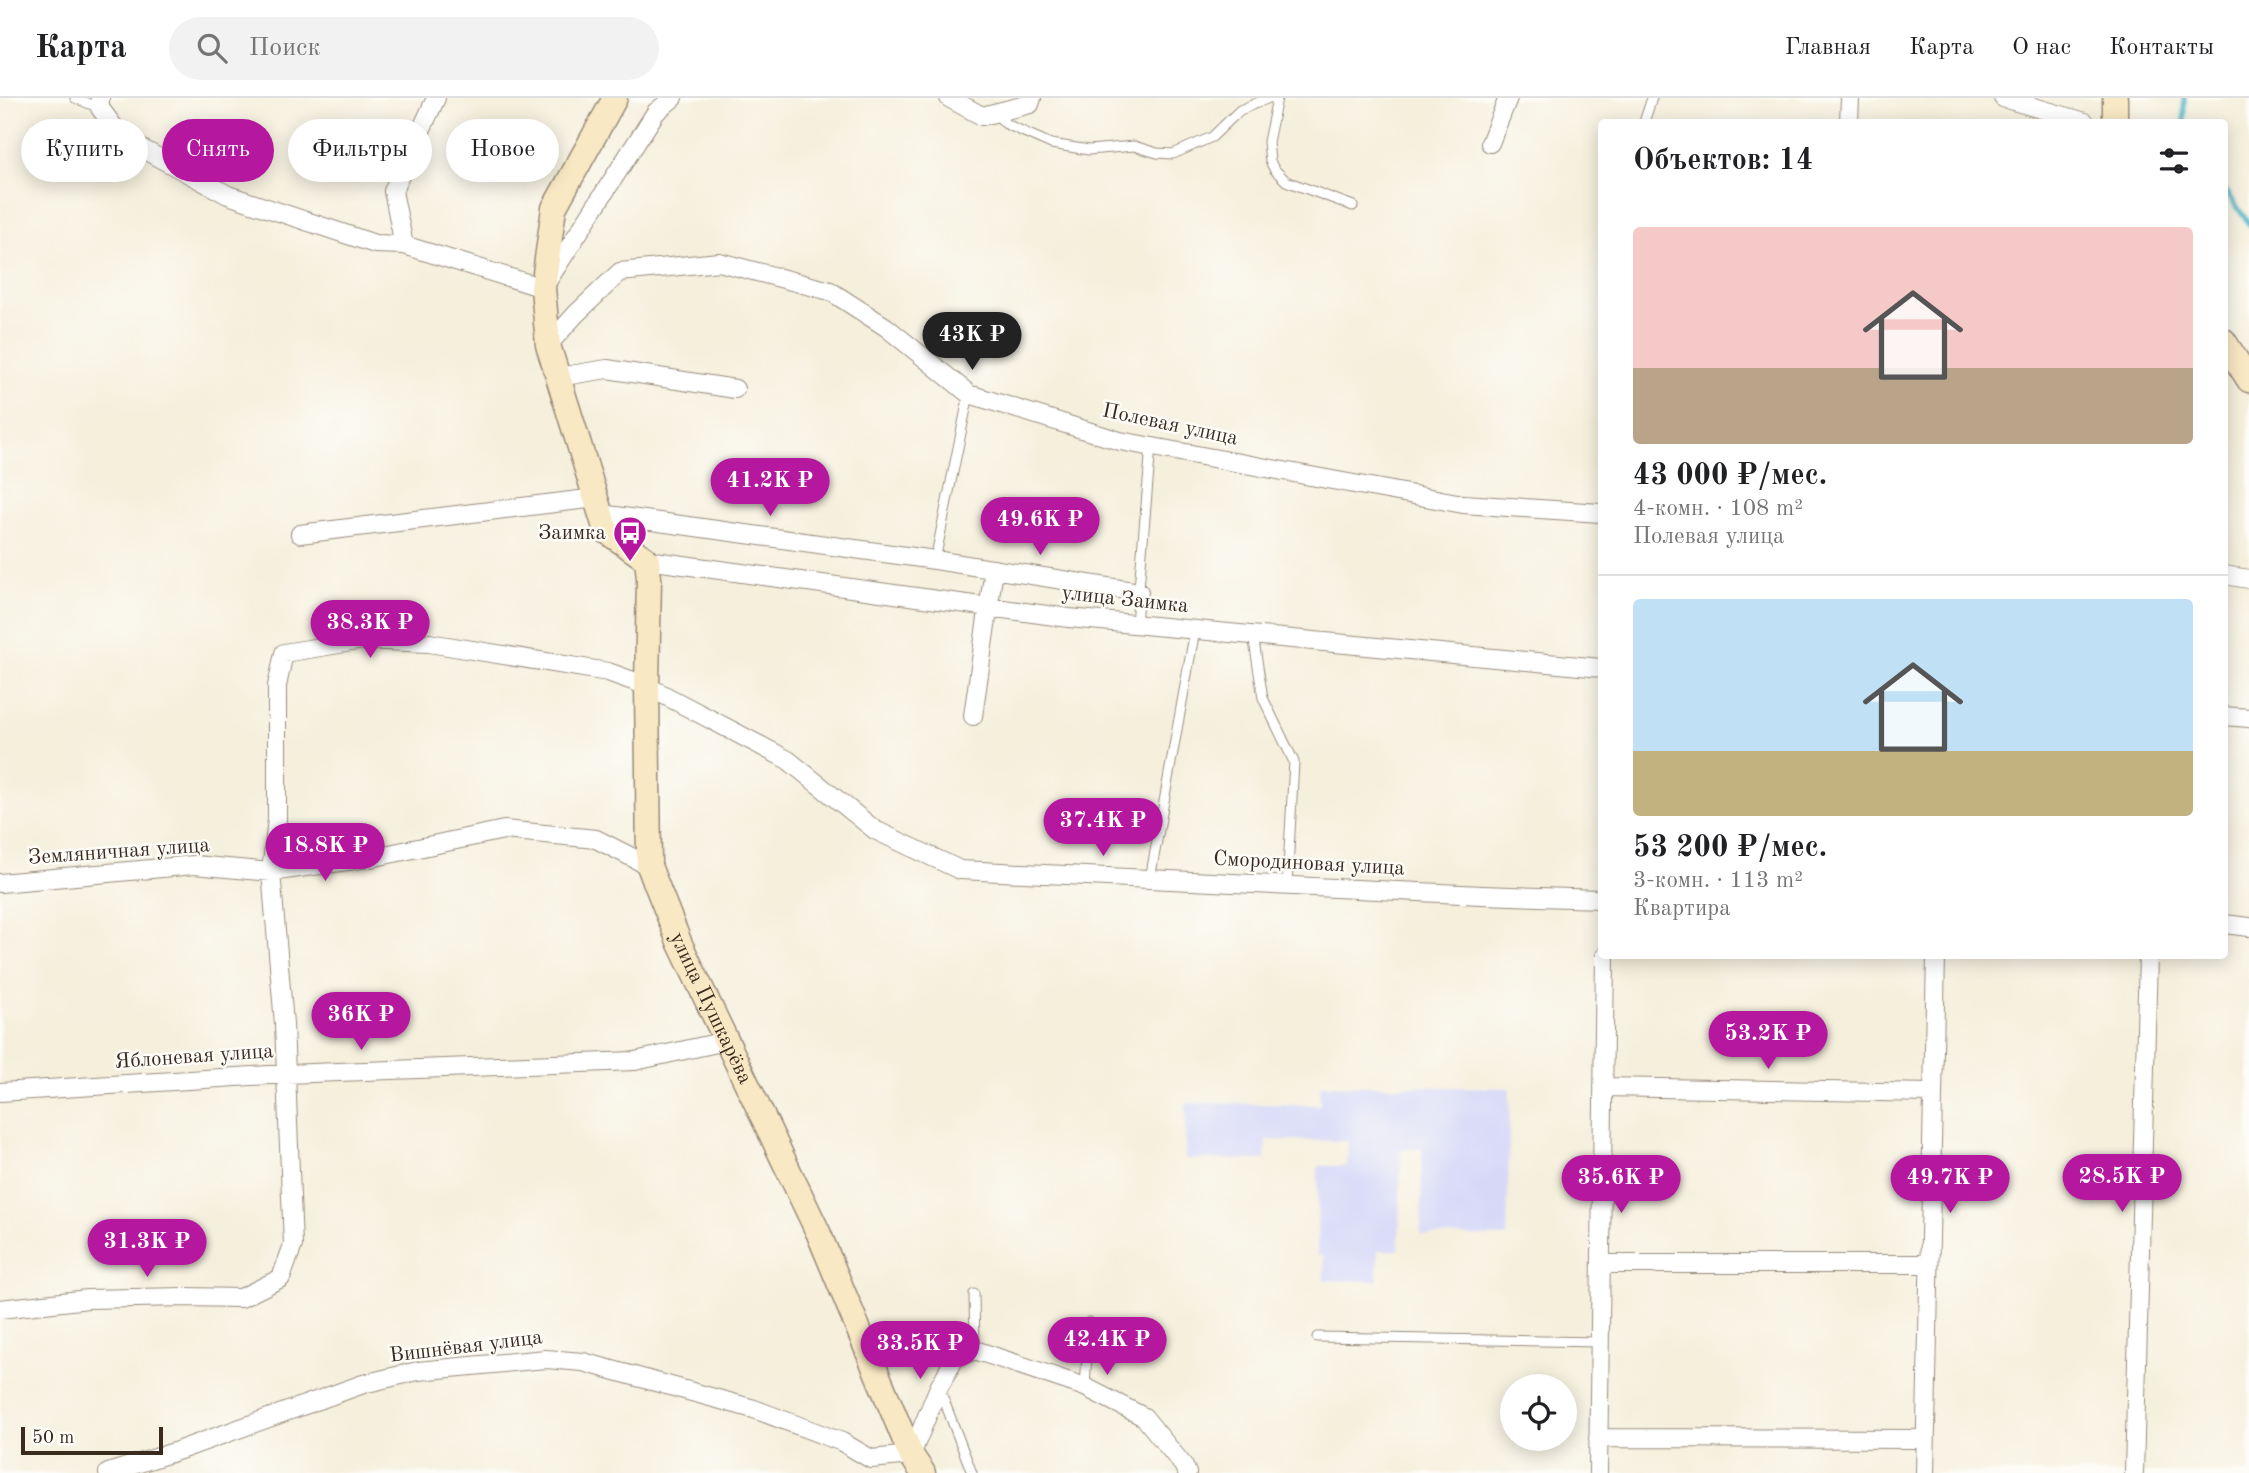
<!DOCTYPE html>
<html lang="ru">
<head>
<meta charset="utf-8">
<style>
  body { margin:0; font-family:"Old Standard TT",serif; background:#f2f2f2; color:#202124; height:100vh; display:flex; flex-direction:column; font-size:26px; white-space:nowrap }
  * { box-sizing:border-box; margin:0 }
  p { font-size:23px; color:#757577 }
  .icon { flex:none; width:38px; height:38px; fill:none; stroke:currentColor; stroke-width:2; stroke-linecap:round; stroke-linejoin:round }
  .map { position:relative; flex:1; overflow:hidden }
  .drawer { position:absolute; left:1598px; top:21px; width:630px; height:840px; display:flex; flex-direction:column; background:#fff; border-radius:7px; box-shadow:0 4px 18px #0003 }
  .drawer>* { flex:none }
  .hud { position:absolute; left:21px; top:21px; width:665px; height:63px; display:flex; gap:14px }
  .buttons { position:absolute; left:1500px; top:1276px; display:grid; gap:14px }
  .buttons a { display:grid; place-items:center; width:77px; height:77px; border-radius:50%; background:#fff; box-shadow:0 4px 18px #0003; font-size:35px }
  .scale { position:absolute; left:21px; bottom:18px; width:142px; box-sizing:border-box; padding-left:7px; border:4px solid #3b2a1e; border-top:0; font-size:19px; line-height:24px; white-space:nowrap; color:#3b2a1e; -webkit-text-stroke:5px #fdfcf7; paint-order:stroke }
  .price { position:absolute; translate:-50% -60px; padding:0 16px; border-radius:24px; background:#b5179e; color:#fff; font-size:23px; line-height:46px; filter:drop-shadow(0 2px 4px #0008) }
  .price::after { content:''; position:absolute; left:50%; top:42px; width:21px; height:16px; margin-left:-10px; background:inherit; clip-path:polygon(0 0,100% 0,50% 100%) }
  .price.current { background:#222; color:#fff }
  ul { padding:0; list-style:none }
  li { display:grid; align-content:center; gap:14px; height:371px; padding:0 35px }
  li+li { border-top:2px solid #e0e0e0 }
  li span { display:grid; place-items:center; height:217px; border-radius:7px; color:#555 }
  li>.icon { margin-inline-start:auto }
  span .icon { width:126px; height:126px; fill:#fffc; stroke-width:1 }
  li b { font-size:30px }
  h2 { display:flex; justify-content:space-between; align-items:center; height:84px; padding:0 35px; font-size:30px }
  .chip { padding:0 24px; border-radius:32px; background:#fff; box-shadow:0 4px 18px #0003; font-size:24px; line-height:63px }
  .chip.current { background:#b5179e; color:#fff }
  header { display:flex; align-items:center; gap:42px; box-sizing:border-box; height:98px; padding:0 35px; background:#fff; border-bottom:2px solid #e0e0e0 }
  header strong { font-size:33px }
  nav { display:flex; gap:38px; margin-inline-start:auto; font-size:24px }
  .search { width:490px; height:63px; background:#f2f2f2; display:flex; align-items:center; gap:18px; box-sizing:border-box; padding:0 24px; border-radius:38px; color:#757577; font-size:26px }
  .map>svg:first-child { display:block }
</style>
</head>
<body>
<header>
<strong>Карта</strong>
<div class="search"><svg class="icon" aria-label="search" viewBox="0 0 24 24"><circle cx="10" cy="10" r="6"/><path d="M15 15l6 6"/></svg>Поиск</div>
<nav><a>Главная</a><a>Карта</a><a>О нас</a><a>Контакты</a></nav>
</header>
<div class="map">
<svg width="2249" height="1375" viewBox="0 0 2249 1375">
  <rect width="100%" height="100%" fill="#fdfcf7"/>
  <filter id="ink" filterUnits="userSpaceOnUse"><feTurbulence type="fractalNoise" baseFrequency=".0143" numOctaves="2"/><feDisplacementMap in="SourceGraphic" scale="14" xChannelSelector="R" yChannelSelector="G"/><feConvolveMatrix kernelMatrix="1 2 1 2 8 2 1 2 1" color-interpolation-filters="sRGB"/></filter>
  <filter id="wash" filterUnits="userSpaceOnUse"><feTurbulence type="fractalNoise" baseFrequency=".00686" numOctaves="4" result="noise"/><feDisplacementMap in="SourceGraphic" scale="28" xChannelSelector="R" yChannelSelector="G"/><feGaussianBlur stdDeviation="1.57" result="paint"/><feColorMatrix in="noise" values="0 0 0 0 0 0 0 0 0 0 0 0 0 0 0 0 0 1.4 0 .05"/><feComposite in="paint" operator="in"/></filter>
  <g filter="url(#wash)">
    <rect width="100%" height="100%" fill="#f5efdc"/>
    <path fill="#d6d8f8" d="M1320,987l190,3 -3,149 -86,-2 1,-86h-21l-2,101h-21l-1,31 -53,-1v-25h-7l1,-89h29l1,-25 -82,-1 -1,20 -80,-1 1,-56 134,2z"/>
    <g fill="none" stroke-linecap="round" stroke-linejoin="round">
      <path stroke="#49b4c7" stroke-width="5" d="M2184,24v-24
        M2224,90l25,36"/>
    </g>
  </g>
  <g filter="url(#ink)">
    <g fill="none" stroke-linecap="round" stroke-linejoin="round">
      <g stroke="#988c7d" stroke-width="11">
        <path id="lane" d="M75,0l25,10
          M1277,0l-9,44 2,19 4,8 12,12 67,25
          M995,15l11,11 45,20 38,6 45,-4 23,7 16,1 39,-17 28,-27 29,-12
          M1644,24l8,-24
          M935,462l34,-166
          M1136,526l15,-178
          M1253,537l10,63 31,64 -7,124
          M1150,781l45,-249
          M974,1196l1,56
          M1317,1239l283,5
          M1085,1289l4,-65
          M940,1292l32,83"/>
      </g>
      <g stroke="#988c7d" stroke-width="20">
        <path id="street" d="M100,0v10l22,30 106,57 147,49 29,1
          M436,0l-43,93 11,54 139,43 113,-176 17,-14
          M949,0l33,18 48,-12 2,-6
          M2003,0l82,24
          M1849,24l1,-24
          M1490,45l18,-45
          M548,247l28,-31 44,-42 99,-10 111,29 56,36 83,67 151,47 343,63 138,9
          M558,279l49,-8 128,20
          M601,416l334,46 204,32
          M300,436l296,-36
          M647,462l422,58 532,50
          M2224,477l25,4
          M973,618l21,-147
          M2224,618l25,2
          M0,785l194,-18 77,7 104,-15 129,-27 92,9 53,27
          M2224,826l25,3
          M1603,989l330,6
          M0,994l285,-18 350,-13 91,-20
          M1601,1166h328
          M0,1211l88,-10 96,-2 57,1 40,-20 12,-33 -9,-221 -13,-152 6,-53v-133l7,-33 79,-13 66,3 179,29 39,14 141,74 87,70 85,40 522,25 119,4
          M1598,1340l327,1
          M108,1375l69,-22 186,-67 55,-13 128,-12 37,3 171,47 88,33 29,17 40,-4 28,-68 16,-29 20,-8 110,37 59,30 39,48 4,8
          M1598,1375l7,-517
          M1925,1375l11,-517
          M2134,1375l14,-517"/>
      </g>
      <g stroke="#988c7d" stroke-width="27">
        <g id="secondary">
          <path id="s1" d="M615,0l-61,110 -11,80 5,57 58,186 41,29 2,18 -2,108 2,180 31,78 138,288 93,223 12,18"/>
          <path d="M2115,0v24"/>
          <path d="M2224,243l25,39"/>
        </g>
      </g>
      <use href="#lane" stroke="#fff" stroke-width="9"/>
      <use href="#street" stroke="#fff" stroke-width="18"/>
      <use href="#secondary" stroke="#f8e8c3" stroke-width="24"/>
    </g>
  </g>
  <defs>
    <g id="bus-pin" transform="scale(1.75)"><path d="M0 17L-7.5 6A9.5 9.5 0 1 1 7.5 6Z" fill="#b5179e" stroke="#fdfcf7"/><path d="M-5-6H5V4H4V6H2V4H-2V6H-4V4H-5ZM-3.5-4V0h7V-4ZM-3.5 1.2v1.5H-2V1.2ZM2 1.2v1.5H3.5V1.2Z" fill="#fff"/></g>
  </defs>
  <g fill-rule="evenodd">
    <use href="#bus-pin" x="630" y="435"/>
  </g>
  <g text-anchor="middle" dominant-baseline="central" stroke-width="5" stroke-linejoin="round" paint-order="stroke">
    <g font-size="21" fill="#3b2a1e" stroke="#fdfcf7">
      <text transform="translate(1170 327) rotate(12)">Полевая улица</text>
      <text transform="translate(1125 502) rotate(6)">улица Заимка</text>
      <text transform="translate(119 754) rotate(-4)">Земляничная улица</text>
      <text transform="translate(1309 766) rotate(3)">Смородиновая улица</text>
      <text stroke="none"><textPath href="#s1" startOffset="970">улица Пушкарёва</textPath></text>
      <text transform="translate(194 959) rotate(-4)">Яблоневая улица</text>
      <text transform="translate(466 1249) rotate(-7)">Вишнёвая улица</text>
    </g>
    <g font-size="21" fill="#3b2a1e" stroke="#fdfcf7" text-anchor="end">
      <text x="606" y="435">Заимка</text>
    </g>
  </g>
</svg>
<div class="buttons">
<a><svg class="icon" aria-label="locate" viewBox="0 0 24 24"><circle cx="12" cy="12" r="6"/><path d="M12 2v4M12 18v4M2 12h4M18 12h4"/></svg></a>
</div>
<div class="scale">50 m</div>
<b class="price current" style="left:972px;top:274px">43K ₽</b>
<b class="price" style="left:770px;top:420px">41.2K ₽</b>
<b class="price" style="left:1040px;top:459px">49.6K ₽</b>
<b class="price" style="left:370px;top:562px">38.3K ₽</b>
<b class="price" style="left:1103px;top:760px">37.4K ₽</b>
<b class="price" style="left:325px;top:785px">18.8K ₽</b>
<b class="price" style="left:361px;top:954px">36K ₽</b>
<b class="price" style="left:1768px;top:973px">53.2K ₽</b>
<b class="price" style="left:2122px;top:1116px">28.5K ₽</b>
<b class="price" style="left:1621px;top:1117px">35.6K ₽</b>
<b class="price" style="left:1950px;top:1117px">49.7K ₽</b>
<b class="price" style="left:147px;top:1181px">31.3K ₽</b>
<b class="price" style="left:1107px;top:1279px">42.4K ₽</b>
<b class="price" style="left:920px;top:1283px">33.5K ₽</b>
<div class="hud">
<a class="chip">Купить</a>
<a class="chip current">Снять</a>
<a class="chip">Фильтры</a>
<a class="chip">Новое</a>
</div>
<section class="drawer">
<h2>Объектов: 14<svg class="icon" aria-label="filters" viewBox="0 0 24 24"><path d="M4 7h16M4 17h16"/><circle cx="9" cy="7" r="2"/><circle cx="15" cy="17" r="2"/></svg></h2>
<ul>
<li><span style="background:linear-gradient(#f6c9c9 65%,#b9a48a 0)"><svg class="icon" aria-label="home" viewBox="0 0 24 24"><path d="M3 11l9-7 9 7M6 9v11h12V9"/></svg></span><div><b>43 000 ₽/мес.</b><p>4-комн. · 108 m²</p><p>Полевая улица</p></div></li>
<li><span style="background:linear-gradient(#bfe0f5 70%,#c2b280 0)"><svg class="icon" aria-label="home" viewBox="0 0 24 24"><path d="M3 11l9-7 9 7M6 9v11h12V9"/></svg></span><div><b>53 200 ₽/мес.</b><p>3-комн. · 113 m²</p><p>Квартира</p></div></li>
</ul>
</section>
</div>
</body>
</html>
